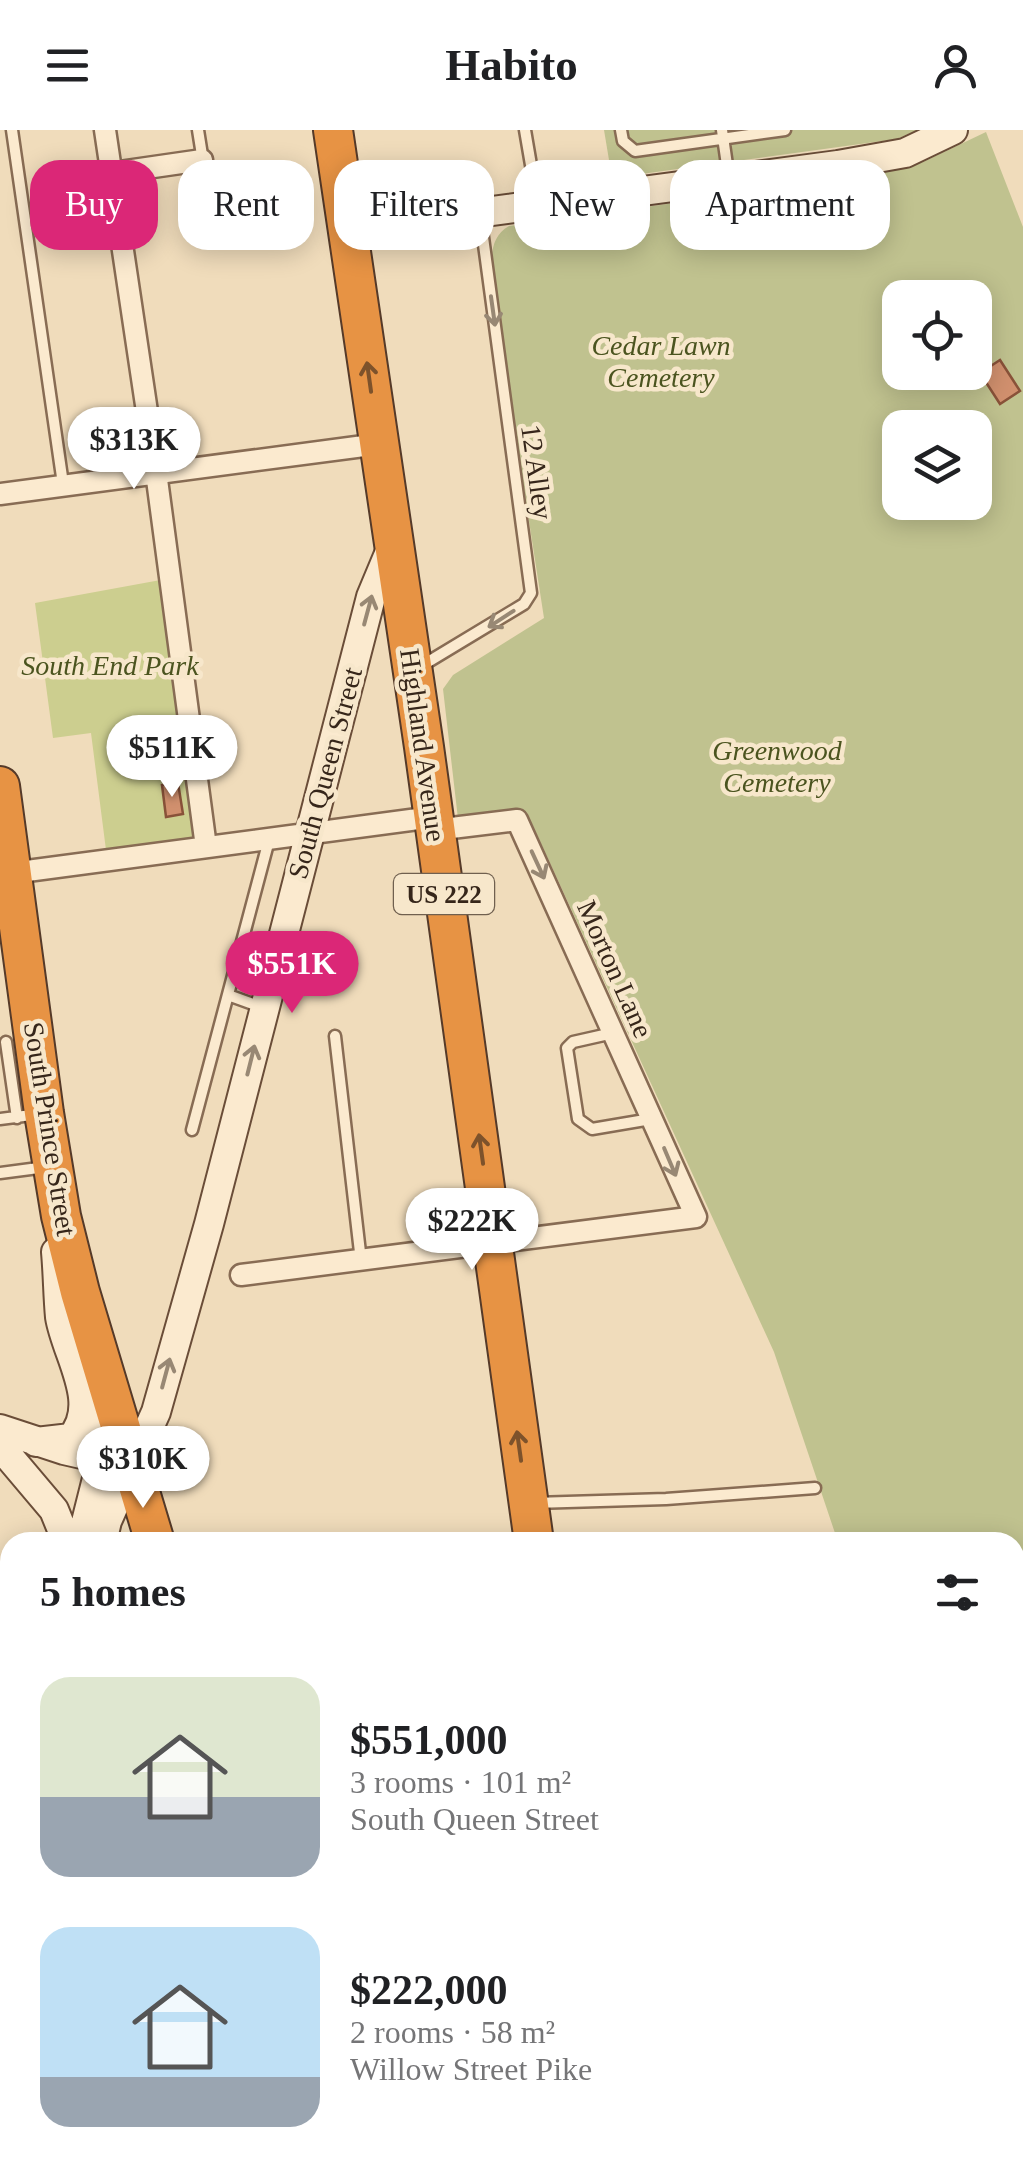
<!DOCTYPE html>
<html lang="en">
<head>
<meta charset="utf-8">
<style>
  body { margin:0; font-family:"Times New Roman",serif; background:#f6f6f6; color:#202124; height:100vh; display:flex; flex-direction:column; font-size:38px; white-space:nowrap }
  * { box-sizing:border-box; margin:0 }
  p { font-size:32px; color:#757577 }
  .icon { flex:none; width:55px; height:55px; fill:none; stroke:currentColor; stroke-width:2; stroke-linecap:round; stroke-linejoin:round }
  .map { position:relative; flex:1; overflow:hidden }
  .panel { position:absolute; left:0px; top:1402px; width:1025px; height:642px; display:flex; flex-direction:column; background:#fff; border-radius:30px 30px 0 0; box-shadow:0 5px 25px #0003 }
  .panel>* { flex:none }
  .guide { position:absolute; left:30px; top:30px; width:965px; height:90px; display:flex; gap:20px }
  .controls { position:absolute; left:882px; top:150px; display:grid; gap:20px }
  .controls a { display:grid; place-items:center; width:110px; height:110px; border-radius:20px; background:#fff; box-shadow:0 5px 25px #0003; font-size:50px }
  .price { position:absolute; translate:-50% -85px; padding:0 22px; border-radius:35px; background:#fff; color:#222; font-size:32px; line-height:65px; filter:drop-shadow(0 2px 5px #0008) }
  .price::after { content:''; position:absolute; left:50%; top:60px; width:30px; height:22px; margin-left:-15px; background:inherit; clip-path:polygon(0 0,100% 0,50% 100%) }
  .price.current { background:#db2777; color:#fff }
  ul { padding:0; list-style:none }
  li { display:flex; align-items:center; gap:30px; height:250px; padding:0 40px }
  li span { display:grid; place-items:center; flex:none; width:280px; height:200px; border-radius:30px; color:#555 }
  li>.icon { margin-inline-start:auto }
  span .icon { width:120px; height:120px; fill:#fffc; stroke-width:1 }
  li b { font-size:42px }
  h2 { display:flex; justify-content:space-between; align-items:center; height:120px; padding:0 40px; font-size:42px }
  .pill { padding:0 35px; border-radius:30px; background:#fff; box-shadow:0 5px 25px #0003; font-size:35px; line-height:90px }
  .pill.current { background:#db2777; color:#fff }
  header { display:flex; justify-content:space-between; align-items:center; height:130px; padding:0 40px; background:#fff; font-size:45px; font-weight:700 }
  .map>svg:first-child { display:block }
</style>
</head>
<body>
<header><svg class="icon" aria-label="menu" viewBox="0 0 24 24"><path d="M4 6h16M4 12h16M4 18h16"/></svg>Habito<svg class="icon" aria-label="person" viewBox="0 0 24 24"><circle cx="12" cy="8" r="4"/><path d="M4 21q1-7 8-7t8 7"/></svg></header>
<div class="map">
<svg width="1023" height="2044" viewBox="0 0 1023 2044">
  <rect width="100%" height="100%" fill="#f0dcbb"/>
  <path fill="#ccce8f" d="M166,449l34,258 -94,13 -15,-117 -38,5 -18,-135z"/>
  <path fill="#c0c28f" fill-rule="evenodd" d="M604,0h313l-20,9 -285,39z
    M986,2l37,95v1653l-8,-10v-328h-177l-64,-190 -246,-537 -70,4 -15,-130 10,-14 91,-57 -52,-336c0,-22 -4,-44 17,-56l359,-50 55,-14zM900,168h75v74h-75zM900,298h75v74h-75z"/>
  <path fill="#a0c1b5" stroke="#678e82" stroke-width="2.5" d="M10,1937v98h69l-2,9h-77v-87z
    M664,2035h132l7,9h-135z"/>
  <path fill="#d1906e" stroke="#895239" stroke-width="2.5" d="M1000,230l20,31 -20,13 -20,-31z
    M178,653l5,31 -17,3 -4,-32z"/>
  <g fill="none" stroke-linecap="round" stroke-linejoin="round">
    <g stroke="#886c54" stroke-width="15">
      <path id="lane" d="M12,0l51,354
        M198,0l11,69
        M525,0l12,70
        M621,0l2,11 12,10 150,-21
        M722,0l7,49
        M418,538l106,-64 7,-11 -51,-378
        M228,865l36,13
        M613,903l-40,9 -6,6 11,71 14,10 59,-10
        M335,906l26,225
        M6,912l11,76
        M0,989l39,-5
        M192,1000l77,-290
        M0,1043l46,-6
        M534,1373l132,-4 149,-11"/>
    </g>
    <g stroke="#886c54" stroke-width="25">
      <path id="street" d="M105,0l51,342 50,375
        M112,43l90,-13
        M0,364l379,-50
        M12,743l421,-56
        M241,1145l455,-58 -179,-397 -82,10"/>
    </g>
    <g stroke="#6a4d38" stroke-width="32">
      <path id="secondary" d="M349,100l489,-65 67,-12 48,-23
        M0,1299l64,21 57,13
        M36,1312l35,-4c31,-34 -5,-83 -11,-121 -2,-22 -2,-43 -4,-65
        M0,1316l54,64 13,32
        M81,1412l24,-95 -5,-44
        M102,1412l5,-21 49,-109 53,-188 162,-627 23,-55
        M0,1871l10,-22"/>
    </g>
    <g stroke="#553a29" stroke-width="42">
      <path id="highway" d="M333,0l91,617 110,795
        M0,656l44,327 17,103 19,76 75,250
        M368,2035l5,9
        M618,2035l1,9"/>
    </g>
    <use href="#lane" stroke="#fbeacf" stroke-width="10"/>
    <use href="#street" stroke="#fbeacf" stroke-width="20"/>
    <use href="#secondary" stroke="#fbeacf" stroke-width="28"/>
    <use href="#highway" stroke="#e79344" stroke-width="38"/>
  </g>
  <defs><path id="oneway-shaft" d="M-6 0H5M1.5-3L5.5 0L1.5 3" fill="none" stroke-width="1.6" stroke-linecap="round" stroke-linejoin="round" transform="scale(2.5)"/></defs>
  <g stroke="#988874">
    <use href="#oneway-shaft" transform="translate(493 181) rotate(82)"/>
    <use href="#oneway-shaft" transform="translate(368 480) rotate(-75)"/>
    <use href="#oneway-shaft" transform="translate(501 489) rotate(147)"/>
    <use href="#oneway-shaft" transform="translate(538 735) rotate(65)"/>
    <use href="#oneway-shaft" transform="translate(251 930) rotate(-76)"/>
    <use href="#oneway-shaft" transform="translate(670 1032) rotate(67)"/>
    <use href="#oneway-shaft" transform="translate(166 1243) rotate(-75)"/>
  </g>
  <g stroke="#7d522b">
    <use href="#oneway-shaft" transform="translate(369 247) rotate(-98)"/>
    <use href="#oneway-shaft" transform="translate(481 1019) rotate(-98)"/>
    <use href="#oneway-shaft" transform="translate(519 1316) rotate(-98)"/>
  </g>
  <g text-anchor="middle" dominant-baseline="central" stroke-width="9" stroke-linejoin="round" paint-order="stroke">
    <rect fill="#f7e7cb" stroke="#70604f" stroke-width="2.5" x="394" y="744" width="100" height="40" rx="8"/>
    <g font-size="25" font-weight="bold" fill="#36261a">
      <text x="444" y="764">US 222</text>
    </g>
    <g font-size="28" font-style="italic" fill="#4b541f" stroke="#f7e7cb">
      <text x="661" y="215">Cedar Lawn<tspan x="661" dy="32">Cemetery</tspan></text>
      <text x="110" y="535">South End Park</text>
      <text x="777" y="620">Greenwood<tspan x="777" dy="32">Cemetery</tspan></text>
    </g>
    <g font-size="28" fill="#36261a" stroke="#f7e7cb">
      <text transform="translate(537 342) rotate(82)">12 Alley</text>
      <text transform="translate(423 615) rotate(82)">Highland Avenue</text>
      <text transform="translate(325 643) rotate(-75)">South Queen Street</text>
      <text transform="translate(615 839) rotate(66)">Morton Lane</text>
      <text transform="translate(50 999) rotate(81)">South Prince Street</text>
    </g>
  </g>
</svg>
<div class="controls">
<a><svg class="icon" aria-label="locate" viewBox="0 0 24 24"><circle cx="12" cy="12" r="6"/><path d="M12 2v4M12 18v4M2 12h4M18 12h4"/></svg></a>
<a><svg class="icon" aria-label="layers" viewBox="0 0 24 24"><path d="M12 4l9 5-9 5-9-5zM3 14l9 5 9-5"/></svg></a>
</div>
<b class="price" style="left:134px;top:362px">$313K</b>
<b class="price" style="left:172px;top:670px">$511K</b>
<b class="price current" style="left:292px;top:886px">$551K</b>
<b class="price" style="left:472px;top:1143px">$222K</b>
<b class="price" style="left:143px;top:1381px">$310K</b>
<div class="guide">
<a class="pill current">Buy</a>
<a class="pill">Rent</a>
<a class="pill">Filters</a>
<a class="pill">New</a>
<a class="pill">Apartment</a>
</div>
<section class="panel">
<h2>5 homes<svg class="icon" aria-label="filters" viewBox="0 0 24 24"><path d="M4 7h16M4 17h16"/><circle cx="9" cy="7" r="2"/><circle cx="15" cy="17" r="2"/></svg></h2>
<ul>
<li><span style="background:linear-gradient(#dfe7d0 60%,#9aa5b1 0)"><svg class="icon" aria-label="home" viewBox="0 0 24 24"><path d="M3 11l9-7 9 7M6 9v11h12V9"/></svg></span><div><b>$551,000</b><p>3 rooms · 101 m²</p><p>South Queen Street</p></div></li>
<li><span style="background:linear-gradient(#bfe0f5 75%,#9aa5b1 0)"><svg class="icon" aria-label="home" viewBox="0 0 24 24"><path d="M3 11l9-7 9 7M6 9v11h12V9"/></svg></span><div><b>$222,000</b><p>2 rooms · 58 m²</p><p>Willow Street Pike</p></div></li>
</ul>
</section>
</div>
</body>
</html>
